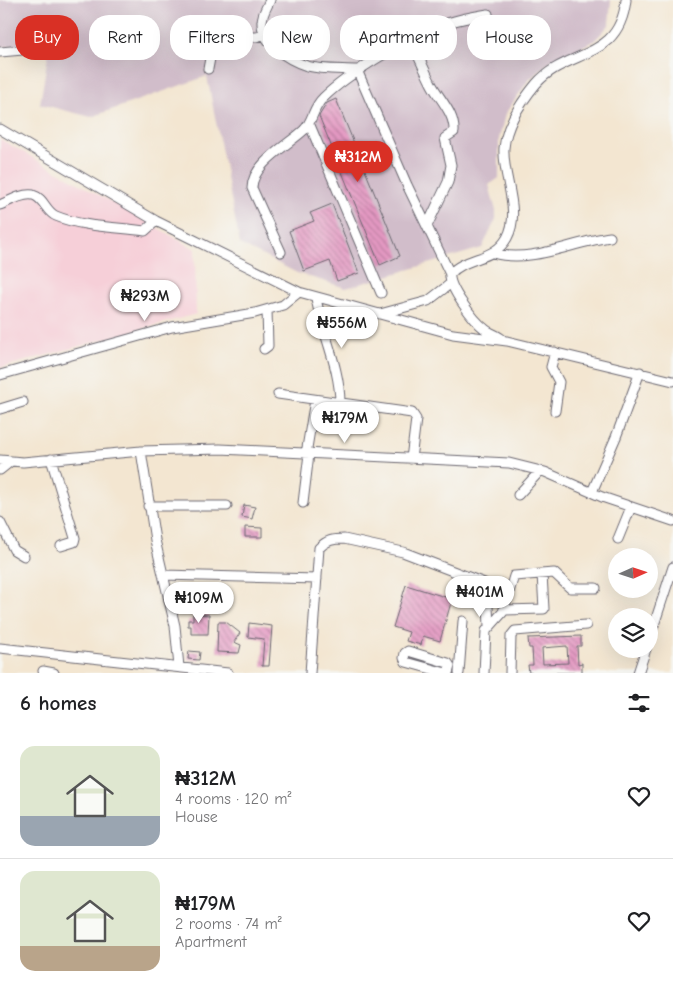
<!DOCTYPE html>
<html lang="en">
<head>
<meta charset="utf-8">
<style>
  body { margin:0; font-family:"Comic Neue",sans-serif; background:#f6f6f6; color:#202124; height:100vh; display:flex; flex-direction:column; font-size:19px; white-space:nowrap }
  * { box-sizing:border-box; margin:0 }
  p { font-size:16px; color:#757577 }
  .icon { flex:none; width:28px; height:28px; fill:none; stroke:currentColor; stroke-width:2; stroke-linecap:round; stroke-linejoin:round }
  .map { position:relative; height:673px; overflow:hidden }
  .drawer { display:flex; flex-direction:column; background:#fff; flex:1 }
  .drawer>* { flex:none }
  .banner { position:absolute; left:15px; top:15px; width:644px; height:45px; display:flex; gap:10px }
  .needle { width:32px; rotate:87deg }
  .tools { position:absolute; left:608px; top:548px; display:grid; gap:10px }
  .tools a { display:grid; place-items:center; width:50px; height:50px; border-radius:50%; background:#fff; box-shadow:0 5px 20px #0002; font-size:25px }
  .price { position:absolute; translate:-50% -42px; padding:0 11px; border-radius:18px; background:#fff; color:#222; font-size:16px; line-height:32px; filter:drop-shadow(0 1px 2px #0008) }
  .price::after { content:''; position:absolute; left:50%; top:30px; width:15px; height:11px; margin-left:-8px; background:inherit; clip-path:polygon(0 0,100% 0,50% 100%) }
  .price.current { background:#d93025; color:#fff }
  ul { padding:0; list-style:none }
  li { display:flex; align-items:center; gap:15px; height:125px; padding:0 20px }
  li+li { border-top:1px solid #e0e0e0 }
  li span { display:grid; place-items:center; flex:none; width:140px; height:100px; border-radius:15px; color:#555 }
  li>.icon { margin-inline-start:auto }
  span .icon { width:60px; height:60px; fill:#fffc; stroke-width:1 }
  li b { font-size:21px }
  h2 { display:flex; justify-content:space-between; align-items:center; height:60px; padding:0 20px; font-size:21px }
  .pill { padding:0 18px; border-radius:20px; background:#fff; box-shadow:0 5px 20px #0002; font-size:18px; line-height:45px }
  .pill.current { background:#d93025; color:#fff }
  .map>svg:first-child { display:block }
</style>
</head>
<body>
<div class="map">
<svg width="673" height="673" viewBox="0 0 673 673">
  <defs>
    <pattern id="building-back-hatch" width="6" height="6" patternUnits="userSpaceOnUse" patternTransform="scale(1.25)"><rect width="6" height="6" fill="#e499c2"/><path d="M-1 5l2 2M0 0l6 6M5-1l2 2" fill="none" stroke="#b87c9f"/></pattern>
  </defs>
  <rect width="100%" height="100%" fill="#f6f6f2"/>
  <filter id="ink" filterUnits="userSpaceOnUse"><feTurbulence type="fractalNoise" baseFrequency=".02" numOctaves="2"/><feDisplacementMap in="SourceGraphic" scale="10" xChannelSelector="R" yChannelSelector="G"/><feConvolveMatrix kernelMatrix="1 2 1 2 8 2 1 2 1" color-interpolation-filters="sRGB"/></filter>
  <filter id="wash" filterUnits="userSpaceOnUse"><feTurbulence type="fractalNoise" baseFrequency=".0096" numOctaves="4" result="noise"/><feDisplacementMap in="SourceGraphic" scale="20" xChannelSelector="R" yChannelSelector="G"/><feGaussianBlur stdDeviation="1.12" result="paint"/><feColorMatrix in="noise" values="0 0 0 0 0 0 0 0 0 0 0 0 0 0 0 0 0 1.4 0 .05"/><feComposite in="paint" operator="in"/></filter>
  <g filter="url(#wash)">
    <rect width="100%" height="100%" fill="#f3e6d1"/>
    <path fill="#f6cfd8" d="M0,139l195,110 1,65 -196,54z"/>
    <path fill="#d1bdca" d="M0,0h611l-2,25 -15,16 -43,20 -9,7 -14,13 -23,33 -6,25v39l-10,7 7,26v8l-14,29 -136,40 -49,-15 -57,-29 -33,-168 -116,41 -51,-13 10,-61 -50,4z"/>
    <g id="blocks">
      <path fill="url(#building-back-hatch)" fill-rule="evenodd" d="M336,99l64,157 -20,9 -61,-149 8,-13z
        M332,204l27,69 -22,8 -7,-20 -26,10 -15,-40 25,-10 -4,-8z
        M244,505l11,2 -3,12 -10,-2z
        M245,527l17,1v9h-17z
        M406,585l46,14 -12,42 -17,-5 -2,9 -15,-4 3,-9 -16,-5z
        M193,614l16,1 -1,19h-17v-8h-3v-6h5z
        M218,622h8l14,11 -6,9 7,3 -2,8 -22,-1z
        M249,623l23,3 -3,40h-7l2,-27 -16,-2z
        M581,636v10h-4l1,18 4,-1v10h-53l-1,-8h5l-1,-17h-3l-1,-10zM567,646l1,17 -25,1 -1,-16z
        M189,651l11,1 -1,8 -11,-1z"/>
    </g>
  </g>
  <g filter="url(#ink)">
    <use href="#blocks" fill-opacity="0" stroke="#6b6770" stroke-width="1"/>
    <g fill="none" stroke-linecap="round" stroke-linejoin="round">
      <g stroke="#6b6770" stroke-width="11">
        <path id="minor" d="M270,0c-3,7 -8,14 -8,22 -1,21 26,38 45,44 15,4 34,3 50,4l50,115 43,89
          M411,41c7,14 13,28 20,42 8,16 24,30 23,49l-9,6 6,27 -3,17 -21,44
          M0,52l46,-4
          M208,69l4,-21 10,-11h34l8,-2
          M309,123l72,170
          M0,129l156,92 143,71 154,42 54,7 166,40
          M0,205c9,-4 23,-12 33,-10 11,3 13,17 23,21 26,11 60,11 89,15l11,-10
          M281,252l-29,-64c0,-24 36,-43 52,-58 9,-9 9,-23 19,-32 27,-26 79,-56 113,-71 17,-7 34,-10 52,-13
          M493,253c38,11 79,-11 117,-16
          M316,298c6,35 24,69 24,105
          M380,314l48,-13 22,-17
          M502,339c-5,-4 -12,-6 -17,-10 -11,-8 -37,-42 -35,-55 16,-18 44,-13 57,-36 15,-27 -5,-61 -3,-90 2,-23 18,-47 32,-64 31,-36 83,-22 90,-84
          M264,349l4,-3 -1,-36
          M555,352l-4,15 8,15 -4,29
          M0,375l172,-48 83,-14 28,-8 16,-13
          M278,394l134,19 4,6 -5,40
          M0,409l23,-7
          M141,451l14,89 20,86 4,41
          M306,454l9,-54
          M51,459l24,79 -1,4 -13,4
          M0,460l23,2 118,-11 79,-2 289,14 36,9 57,25 71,24
          M0,470l10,-8
          M592,492l24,-55 24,-65
          M518,495l22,-24
          M303,503l6,-49
          M148,506h79
          M0,522l14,28 10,6
          M618,539l13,-32
          M163,575l154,4
          M504,610l40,-1 -2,-35
          M649,640l24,-73
          M0,648l228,25
          M43,671l11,2
          M310,673l9,-125c8,-8 14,-9 25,-9l59,13 81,31 3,5 2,38
          M446,673l-40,-11 -2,-4 1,-5 3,-2 40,12 2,3 -2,7
          M459,673l4,-52
          M484,673l2,-42 17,-19 11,-36 40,-3 16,15h26
          M510,673l1,-37 4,-5 71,-6
          M638,673l8,-24"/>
      </g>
      <use href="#minor" stroke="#fff" stroke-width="9"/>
    </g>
  </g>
</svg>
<div class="tools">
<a><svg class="needle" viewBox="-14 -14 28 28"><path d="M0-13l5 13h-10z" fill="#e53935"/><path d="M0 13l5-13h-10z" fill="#757577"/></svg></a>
<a><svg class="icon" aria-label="layers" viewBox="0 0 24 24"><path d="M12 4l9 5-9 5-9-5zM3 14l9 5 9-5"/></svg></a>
</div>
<b class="price current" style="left:358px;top:183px">₦312M</b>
<b class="price" style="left:145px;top:322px">₦293M</b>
<b class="price" style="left:342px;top:349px">₦556M</b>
<b class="price" style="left:345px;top:444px">₦179M</b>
<b class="price" style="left:480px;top:618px">₦401M</b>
<b class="price" style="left:199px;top:624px">₦109M</b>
<div class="banner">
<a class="pill current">Buy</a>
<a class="pill">Rent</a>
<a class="pill">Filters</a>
<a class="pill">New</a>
<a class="pill">Apartment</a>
<a class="pill">House</a>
</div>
</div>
<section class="drawer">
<h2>6 homes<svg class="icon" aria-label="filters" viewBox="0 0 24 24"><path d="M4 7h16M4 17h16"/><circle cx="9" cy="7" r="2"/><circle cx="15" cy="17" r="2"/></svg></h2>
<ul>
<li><span style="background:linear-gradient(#dfe7d0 70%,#9aa5b1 0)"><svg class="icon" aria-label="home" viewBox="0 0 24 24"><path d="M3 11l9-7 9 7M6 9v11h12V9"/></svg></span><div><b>₦312M</b><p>4 rooms · 120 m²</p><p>House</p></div><svg class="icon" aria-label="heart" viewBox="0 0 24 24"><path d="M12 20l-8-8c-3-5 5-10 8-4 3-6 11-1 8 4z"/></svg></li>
<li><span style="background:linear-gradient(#dfe7d0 75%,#b9a48a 0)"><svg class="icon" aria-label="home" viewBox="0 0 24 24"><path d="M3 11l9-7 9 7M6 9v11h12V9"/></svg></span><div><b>₦179M</b><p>2 rooms · 74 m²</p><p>Apartment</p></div><svg class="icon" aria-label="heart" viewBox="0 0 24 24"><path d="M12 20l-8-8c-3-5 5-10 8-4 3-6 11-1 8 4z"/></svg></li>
</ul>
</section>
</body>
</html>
